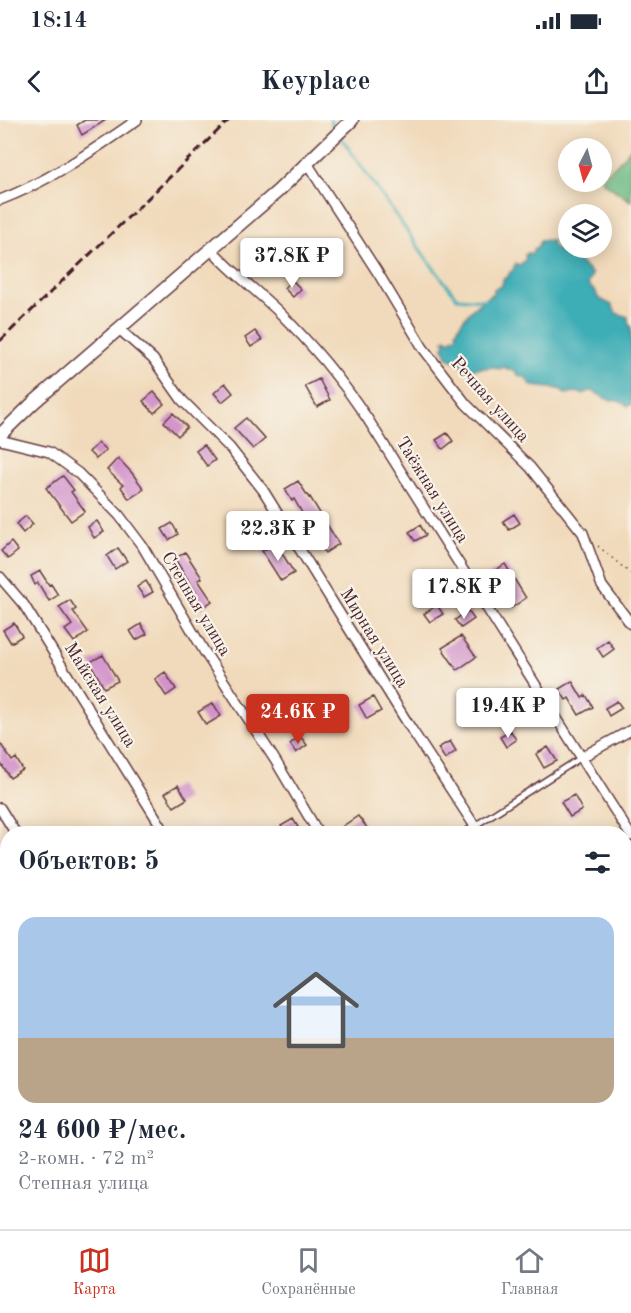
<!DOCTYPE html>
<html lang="ru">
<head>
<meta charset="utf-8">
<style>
  body { margin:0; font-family:"Old Standard TT",serif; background:#f2f2f3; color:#1f2937; height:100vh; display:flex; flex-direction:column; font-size:22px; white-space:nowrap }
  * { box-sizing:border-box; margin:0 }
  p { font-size:20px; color:#747a83 }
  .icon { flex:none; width:33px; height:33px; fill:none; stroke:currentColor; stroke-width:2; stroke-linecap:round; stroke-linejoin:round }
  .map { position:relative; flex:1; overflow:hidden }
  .panel { position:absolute; left:0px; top:706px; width:632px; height:404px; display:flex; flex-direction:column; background:#fff; border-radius:24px 24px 0 0; box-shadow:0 3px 15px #0003 }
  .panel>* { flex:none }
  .needle { width:39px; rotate:186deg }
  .fabs { position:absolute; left:558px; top:18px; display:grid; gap:12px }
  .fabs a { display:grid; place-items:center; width:54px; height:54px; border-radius:50%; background:#fff; box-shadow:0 3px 15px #0003; font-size:30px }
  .price { position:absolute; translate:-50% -51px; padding:0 14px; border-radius:6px; background:#fff; color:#222; font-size:20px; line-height:39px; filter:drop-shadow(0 2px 3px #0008) }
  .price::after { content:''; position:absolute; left:50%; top:36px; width:18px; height:14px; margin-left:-9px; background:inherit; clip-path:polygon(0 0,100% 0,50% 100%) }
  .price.selected { background:#c8321e; color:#fff }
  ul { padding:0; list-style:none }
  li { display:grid; align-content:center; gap:12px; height:318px; padding:0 18px }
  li+li { border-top:2px solid #e0e1e3 }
  li span { display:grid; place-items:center; height:186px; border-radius:18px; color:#555 }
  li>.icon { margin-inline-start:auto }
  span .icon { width:108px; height:108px; fill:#fffc; stroke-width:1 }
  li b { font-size:26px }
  h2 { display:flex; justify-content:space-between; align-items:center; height:72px; padding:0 18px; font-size:26px }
  .status { display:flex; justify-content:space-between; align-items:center; height:42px; padding:0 30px; background:#fff; direction:ltr }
  .status svg { height:16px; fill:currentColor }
  header { display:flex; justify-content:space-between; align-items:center; height:78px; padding:0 18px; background:#fff; font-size:27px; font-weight:700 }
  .tab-bar { display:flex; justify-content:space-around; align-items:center; height:84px; border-top:2px solid #e0e1e3; background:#fff; font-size:16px; color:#747a83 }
  .tab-bar a { display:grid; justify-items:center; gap:3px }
  .tab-bar .selected { color:#c8321e }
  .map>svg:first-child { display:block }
</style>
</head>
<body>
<div class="status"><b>18:14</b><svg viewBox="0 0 49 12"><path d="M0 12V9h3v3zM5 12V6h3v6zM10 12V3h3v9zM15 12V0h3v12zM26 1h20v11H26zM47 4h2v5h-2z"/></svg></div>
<header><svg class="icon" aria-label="back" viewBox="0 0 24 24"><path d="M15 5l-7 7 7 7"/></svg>Keyplace<svg class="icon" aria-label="share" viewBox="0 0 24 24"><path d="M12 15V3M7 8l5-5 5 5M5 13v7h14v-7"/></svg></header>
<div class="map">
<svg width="631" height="1109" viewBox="0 0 631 1109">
  <rect width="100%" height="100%" fill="#f7f3e8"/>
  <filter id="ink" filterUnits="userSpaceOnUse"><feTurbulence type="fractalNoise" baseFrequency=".0167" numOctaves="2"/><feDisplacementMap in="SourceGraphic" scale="12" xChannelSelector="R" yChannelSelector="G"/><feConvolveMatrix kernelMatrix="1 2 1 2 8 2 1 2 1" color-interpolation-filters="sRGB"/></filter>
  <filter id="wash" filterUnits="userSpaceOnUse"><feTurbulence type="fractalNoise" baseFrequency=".008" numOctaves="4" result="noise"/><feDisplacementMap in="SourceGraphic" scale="24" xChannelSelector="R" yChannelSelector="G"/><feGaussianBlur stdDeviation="1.35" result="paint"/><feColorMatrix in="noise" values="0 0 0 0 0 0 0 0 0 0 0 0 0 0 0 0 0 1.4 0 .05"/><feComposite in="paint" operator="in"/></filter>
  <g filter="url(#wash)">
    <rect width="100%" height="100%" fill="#f1dabb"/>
    <path fill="#6fbc86" stroke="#5c6e58" stroke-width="1.5" d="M631,28v53l-29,-20v-4l14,-12z"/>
    <path fill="#3cadb6" stroke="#436670" stroke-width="1.5" d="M549,120l3,1v4l10,8 7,-2 2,3h4l4,8 13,12 -4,11 8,7 2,6 14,7 4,8 12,4v5l3,6v77l-3,1c-8,-7 -15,-4 -23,-8 -9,-4 -11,-11 -22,-4l-7,-2 -11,2 -5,-5 -28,-3 -8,-10 -4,1 -6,-6 -11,-4 -4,2 -5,-2 -22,2 -24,-11 -5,-11 2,-3 -1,-4 2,-2 2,2h4l1,-3 3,-1 1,-2 -1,-3c9,-16 23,-29 38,-38v-4l8,-3 1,-7 5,-2 2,-5 3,-1 1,-5 2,-2 3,2 7,-7 -1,-4 3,-2 4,1 1,-4 5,-4 2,-5z"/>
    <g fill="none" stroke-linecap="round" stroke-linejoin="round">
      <path stroke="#3cadb6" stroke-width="3" d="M330,0l6,11
        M340,16l86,122 31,40 27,2"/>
    </g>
    <g id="blocks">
      <path fill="#d293cb" d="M85,0h21l-24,15 -5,-10z
        M292,160l9,9 -8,8 -9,-9z
        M255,211l7,9 -11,7 -6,-9z
        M319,259l11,21 -13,7 -12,-21z
        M225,263l8,10 -11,9 -8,-9z
        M154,272l10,12 -10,9 -11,-12z
        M173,293l14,14 -9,9 -14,-14z
        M246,298l19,21 -12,10 -19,-21z
        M447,313l6,8 -10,8 -7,-9z
        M98,323l8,7 -10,9 -7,-7z
        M204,325l11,15 -8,6 -11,-15z
        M118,338l14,15 12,16 -15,10 -8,-12 2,-2 -16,-15z
        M63,356l11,14 -3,2 14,19 -14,10 -25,-33z
        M298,361l11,17 1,-1 29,47 -14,9 -31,-54 -2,2 -7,-12z
        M514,394l6,9 -11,7 -6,-9z
        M26,396l7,8 -10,9 -7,-9z
        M97,401l7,11 -10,6 -6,-11z
        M172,403l6,11 -9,6 -7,-11z
        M420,405l6,10 -11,6 -6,-9z
        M11,422l7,9 -10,8 -7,-8z
        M276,423l18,30 -13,8 -19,-30z
        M118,428l9,13 -12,8 -8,-13z
        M185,432l17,26 -4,2 14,21 -10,7 -8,-12 3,-2 -22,-35z
        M505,444l21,34 -15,10 -21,-34z
        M40,451l9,14 2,-1 7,11 -9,6 -11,-18 -3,2 -4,-9z
        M146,461l7,11 -9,5 -7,-10z
        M70,480l6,9 -3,2 15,21 -14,10 -9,-12 7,-5 -13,-18z
        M437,485l6,9 -13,8 -6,-8z
        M468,491l6,8 -13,9 -6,-8z
        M14,503l8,13 -11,7 -8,-13z
        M141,504l6,10 -11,6 -6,-9z
        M461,516l15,21 -19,13 -15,-22z
        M608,520l6,9 -11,8 -6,-9z
        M103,535l15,26 -14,7 -14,-26z
        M165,552l11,17 -10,7 -11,-17z
        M572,561l10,17 4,-3 7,12 -14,8 -10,-17 -3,2 -7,-11z
        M373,577l8,14 -14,8 -8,-14z
        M617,581l5,7 -13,8 -4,-8z
        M213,583l8,13 -15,9 -8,-13z
        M511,611l5,9 -10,7 -6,-10z
        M300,616l7,9 -11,8 -6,-9z
        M450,621l6,10 -11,8 -7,-11z
        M0,623l12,18 4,-3 7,12 -13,8 -10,-16z
        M548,627l9,14 -13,7 -8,-14z
        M178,665l9,14 -13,8 -9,-14z
        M574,675l8,15 -12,7 -9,-15z
        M358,696l10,13 -8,5h-12l-5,-8z
        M293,699l5,8 -12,7 -5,-8z
        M0,966l8,12v8l-8,5z"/>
    </g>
  </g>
  <g filter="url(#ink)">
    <use href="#blocks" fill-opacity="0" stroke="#633b41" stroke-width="1.5"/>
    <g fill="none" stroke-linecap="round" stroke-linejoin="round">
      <g stroke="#633b41" stroke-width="8">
        <path id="service" d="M462,714l120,-77
          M624,871l7,-4
          M237,1109l10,-7"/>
      </g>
      <g stroke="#633b41" stroke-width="12">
        <path id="minor" d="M307,43l71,110 45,75 43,56 64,63 53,66 19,53 29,38
          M0,80c50,-19 93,-50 137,-80
          M211,129c21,23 46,42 68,63 34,33 62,67 88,106l264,418
          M119,209l34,30 29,41 48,48 33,42 147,237 70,107
          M0,320l49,12 29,21 41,42 24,32 61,104 71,109 44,74
          M0,457l24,28 142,229
          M582,637l49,-27
          M0,688l16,26
          M0,935l8,13
          M624,957l7,12
          M103,1102l5,7
          M257,1102l4,7
          M409,1102l4,7
          M560,1102l5,7"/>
      </g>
      <g stroke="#633b41" stroke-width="15">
        <path id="tertiary" d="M0,315l33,-32 245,-212 74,-71"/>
      </g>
      <path stroke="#633b41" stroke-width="1.5" stroke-dasharray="1.5 4.5" stroke-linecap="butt" d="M598,426l33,28"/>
      <use href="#service" stroke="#fff" stroke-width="4.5"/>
      <use href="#minor" stroke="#fff" stroke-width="9"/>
      <use href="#tertiary" stroke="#fff" stroke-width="12"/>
      <path stroke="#4a1f2b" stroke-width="3" stroke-dasharray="9 4.5" stroke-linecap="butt" d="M0,221l229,-221"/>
    </g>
  </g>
  <g text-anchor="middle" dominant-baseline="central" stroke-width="4.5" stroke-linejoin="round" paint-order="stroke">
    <g font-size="18" fill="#4a1f2b" stroke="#f7f3e8">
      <text transform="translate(490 280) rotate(48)">Речная улица</text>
      <text transform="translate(432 370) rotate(58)">Таёжная улица</text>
      <text transform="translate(196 484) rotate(59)">Степная улица</text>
      <text transform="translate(374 518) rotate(58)">Мирная улица</text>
      <text transform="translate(100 575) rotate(58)">Майская улица</text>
    </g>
  </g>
</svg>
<div class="fabs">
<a><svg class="needle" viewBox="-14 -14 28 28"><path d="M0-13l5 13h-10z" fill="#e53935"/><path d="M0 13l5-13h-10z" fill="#747a83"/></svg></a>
<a><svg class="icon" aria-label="layers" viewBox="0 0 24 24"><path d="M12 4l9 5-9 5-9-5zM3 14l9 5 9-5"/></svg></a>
</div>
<b class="price" style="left:292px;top:169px">37.8K ₽</b>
<b class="price" style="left:278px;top:442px">22.3K ₽</b>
<b class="price" style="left:464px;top:500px">17.8K ₽</b>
<b class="price" style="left:508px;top:619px">19.4K ₽</b>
<b class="price selected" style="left:298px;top:625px">24.6K ₽</b>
<section class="panel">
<h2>Объектов: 5<svg class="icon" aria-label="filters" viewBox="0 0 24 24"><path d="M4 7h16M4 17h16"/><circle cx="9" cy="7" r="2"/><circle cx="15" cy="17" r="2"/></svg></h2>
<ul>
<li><span style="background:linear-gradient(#a9c7e8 65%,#b9a48a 0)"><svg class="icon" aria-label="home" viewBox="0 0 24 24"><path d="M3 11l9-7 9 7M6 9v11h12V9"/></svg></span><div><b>24 600 ₽/мес.</b><p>2-комн. · 72 m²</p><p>Степная улица</p></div></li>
</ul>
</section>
</div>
<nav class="tab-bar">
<a class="selected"><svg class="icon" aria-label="map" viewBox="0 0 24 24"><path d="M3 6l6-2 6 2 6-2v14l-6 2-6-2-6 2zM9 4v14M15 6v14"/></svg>Карта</a>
<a><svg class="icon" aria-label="saved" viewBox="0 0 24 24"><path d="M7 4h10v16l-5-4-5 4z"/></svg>Сохранённые</a>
<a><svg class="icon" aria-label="home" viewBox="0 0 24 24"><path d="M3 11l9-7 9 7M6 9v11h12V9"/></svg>Главная</a>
</nav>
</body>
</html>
